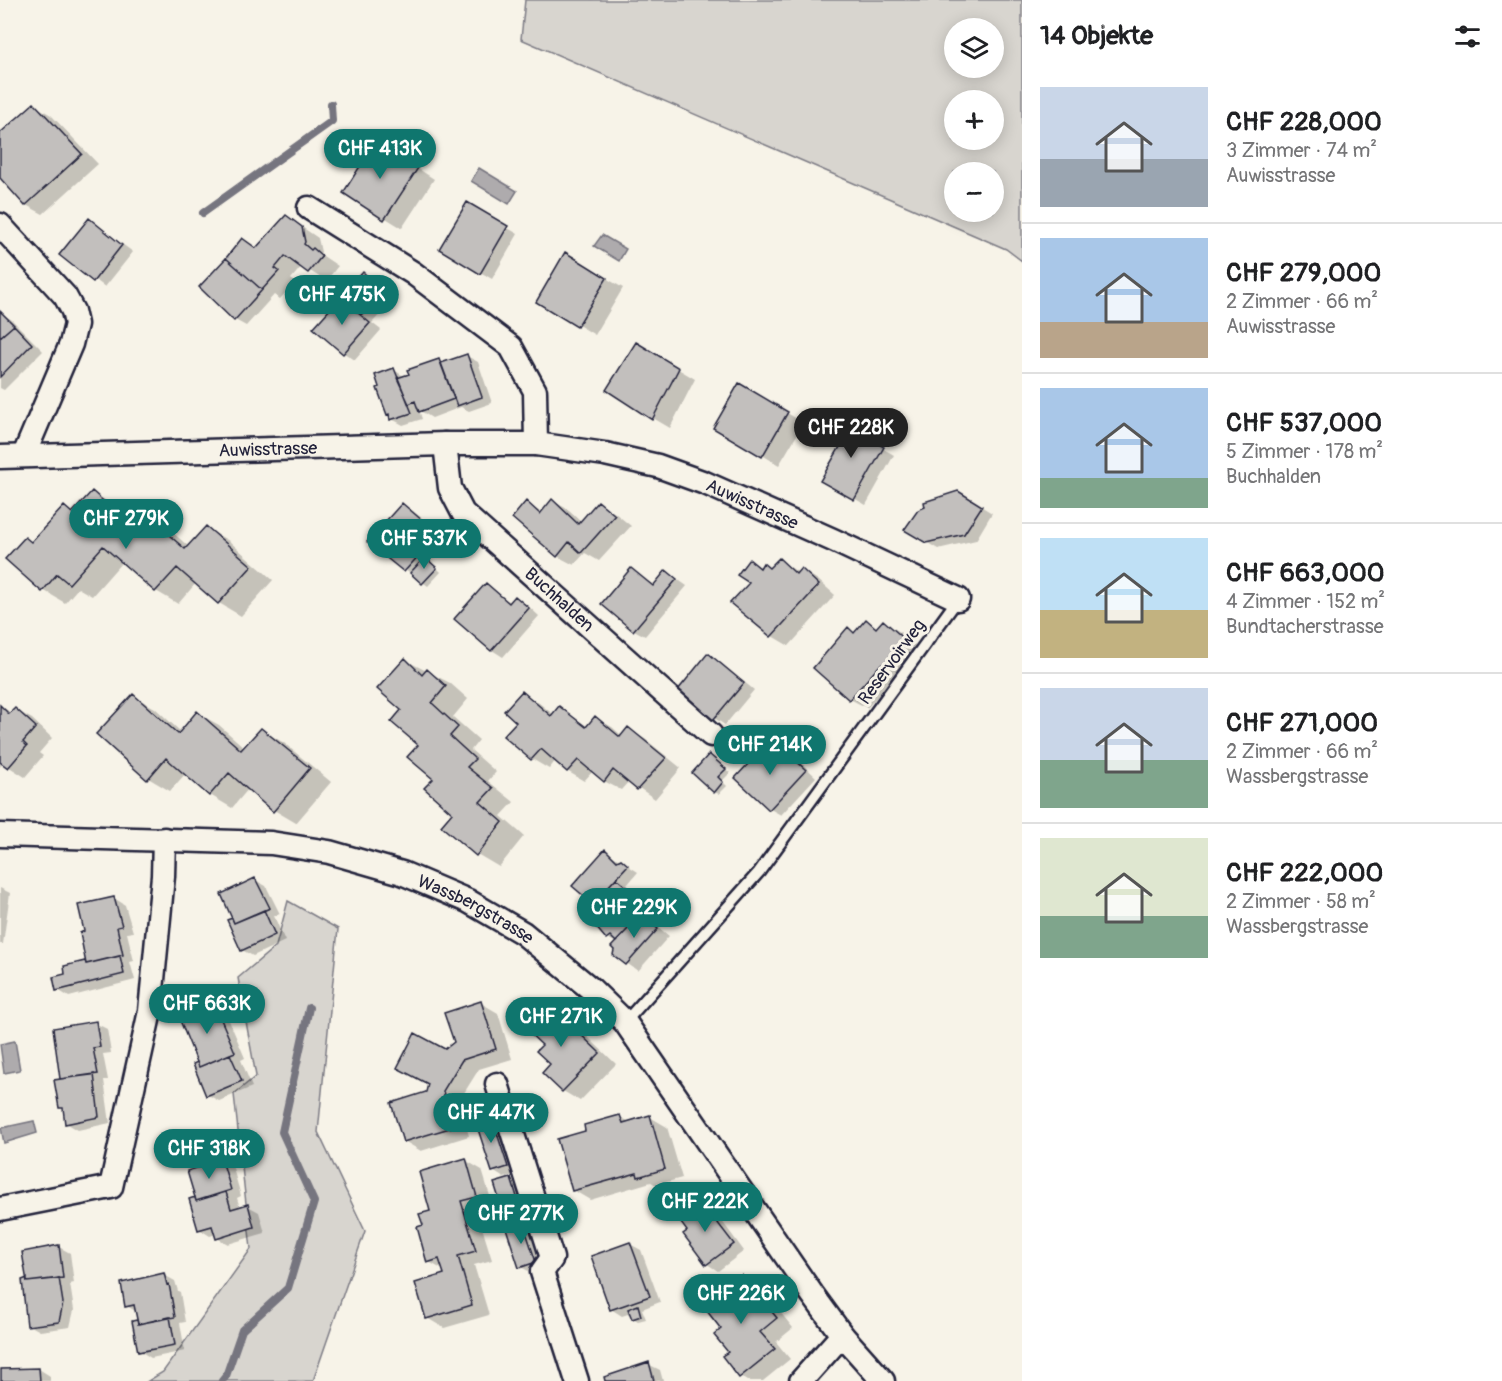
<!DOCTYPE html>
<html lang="de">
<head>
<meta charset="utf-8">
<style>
  body { margin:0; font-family:Pangolin,sans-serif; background:#f2f2f2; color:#202124; height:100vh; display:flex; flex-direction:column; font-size:22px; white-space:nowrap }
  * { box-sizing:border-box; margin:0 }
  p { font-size:20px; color:#757577 }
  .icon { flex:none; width:33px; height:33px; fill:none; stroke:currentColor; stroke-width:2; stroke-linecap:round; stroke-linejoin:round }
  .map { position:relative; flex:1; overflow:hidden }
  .drawer { display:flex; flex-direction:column; background:#fff; width:480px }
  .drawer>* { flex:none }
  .tools { position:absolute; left:944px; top:18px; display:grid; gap:12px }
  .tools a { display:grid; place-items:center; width:60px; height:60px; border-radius:50%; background:#fff; box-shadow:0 3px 15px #0003; font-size:30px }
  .price { position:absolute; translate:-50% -51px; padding:0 14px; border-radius:21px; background:#0f766e; color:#fff; font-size:20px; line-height:39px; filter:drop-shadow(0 2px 3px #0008) }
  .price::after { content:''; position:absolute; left:50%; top:36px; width:18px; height:14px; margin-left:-9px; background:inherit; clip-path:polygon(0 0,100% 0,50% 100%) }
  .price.active { background:#222; color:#fff }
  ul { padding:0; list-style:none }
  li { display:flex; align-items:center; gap:18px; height:150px; padding:0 18px }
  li+li { border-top:2px solid #e0e0e0 }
  li span { display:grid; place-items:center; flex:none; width:168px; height:120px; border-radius:0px; color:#555 }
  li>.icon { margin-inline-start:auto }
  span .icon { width:72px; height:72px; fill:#fffc; stroke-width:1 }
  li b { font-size:26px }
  h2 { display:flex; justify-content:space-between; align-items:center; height:72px; padding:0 18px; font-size:26px }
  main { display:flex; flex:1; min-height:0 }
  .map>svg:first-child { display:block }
</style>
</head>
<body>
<main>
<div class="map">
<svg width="1022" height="1381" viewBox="0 0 1022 1381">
  <rect width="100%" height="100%" fill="#f7f3e8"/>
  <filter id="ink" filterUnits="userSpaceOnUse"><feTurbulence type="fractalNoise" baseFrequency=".0167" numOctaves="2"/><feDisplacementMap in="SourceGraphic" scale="12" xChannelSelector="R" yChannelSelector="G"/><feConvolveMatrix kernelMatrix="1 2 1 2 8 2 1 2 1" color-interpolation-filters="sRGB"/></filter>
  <g filter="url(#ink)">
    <path fill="#d8d5cf" stroke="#7d7c85" stroke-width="1.5" fill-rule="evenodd" d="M525,0h497v261l-16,-12 -485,-210zM954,28h39v40h-39zM954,100h39v40h-39zM954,172h39v40h-39z
      M288,901l50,28 -20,203 47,99 -52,150h-165l15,-9 88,-123 -17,-155 22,-18 -18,-98 38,-32z"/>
    <path fill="#aeabad" stroke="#76747f" stroke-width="1.5" d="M479,168l38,23 -8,13 -38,-23z
      M602,235l24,14 -7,12 -25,-15z
      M15,1041l5,29 -16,3 -4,-29z
      M34,1121l3,12 -33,10 -3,-15z"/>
    <path fill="#0003" d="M34,105l17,10 47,49 -55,50 -17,-9 -26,-29v-41z
      M394,153l40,26 -32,49 -57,-35z
      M467,204l51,30 -26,45 -51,-30z
      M287,217l31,21 3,14 -1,2 18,12 -12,15 -24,-15 -11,13 4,3 -15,17 -6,-4 -28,31 -11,-6 -34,-33 41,-47 15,9z
      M89,220l44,32 -28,35 -44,-32z
      M566,255l57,33 -28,47 -57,-34z
      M363,274l11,6 20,19 -22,24 9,7 -26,30 -11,-7 -29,-25z
      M1,313l11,7 31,31 -39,39 -4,-2z
      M636,344l59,35 -25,49 -17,-10z
      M467,356l11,6 14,41 -23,8 -8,-4 -29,11 -13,-8 3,9 -19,6 -11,-6 -4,-5 6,-44 11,7 34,-16 5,3z
      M739,385l65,38 -25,42 -64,-38z
      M842,417l30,17 -4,6 26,15 -28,50 -44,-25 24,-41z
      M958,492l34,21 -16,27 -38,9 -12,-7z
      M92,493l22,12 17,15 9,-9 22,12 27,24 17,-19 23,13 44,39 -32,36 -22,-13 -23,-20 -18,21 -22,-13 -34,-29 -30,34 -14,-8 -13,15 -22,-13 -18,-51 8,4 31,-35 10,5z
      M553,501l16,9 13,12 16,-19 17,10 16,13 -32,35 -14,-8 -11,12 -17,-9 -31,-53 16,10z
      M402,505l11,6 36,30 -19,20 11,11 -13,14 -59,-44z
      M779,560l20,13 3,-3 16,10 17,15 -46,51 -17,-10 -21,-53 -1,-22 12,7 9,1z
      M631,570l24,16 12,-14 20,14 -42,50 -11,-6z
      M486,585l25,18 4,-5 11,6 13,12 -36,41 -11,-7 -36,-31z
      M866,621l12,7 5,-6 17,10 24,21 -26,21 -31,34 -17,-9 -35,-32 33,-38 7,4z
      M709,655l11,7 34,28 -29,35 -11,-7z
      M405,660l45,23 18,16 -15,18 26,23 -8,10 25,22 -8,9 26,21 -13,14 23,20 -25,31 -22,-13 -41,-75 -33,-69z
      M522,693l17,10 15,12 6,-7 28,19 7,-9 17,9 10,9 6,-7 17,10 36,29 -26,31 -26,-18 -8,9 -17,-9 -11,-10 -9,10 -17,-10 -11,-11 -7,9 -17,-10 -27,-23 13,-14z
      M133,696l22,12 26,24 16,-19 22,12 26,23 17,-18 22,13 47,39 -35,41 -22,-13 -25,-22 -17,20 -22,-13 -24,-22 -16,18 -22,-13z
      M0,706l12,7 4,-3 16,9 20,19 -13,15 4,3 -18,21 -22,-14 -3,4z
      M780,747l11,6 25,24 -35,38 -11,-6 -33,-31 24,-27 9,6z
      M714,759l16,14 -8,8 5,5 -8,8 -5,-2z
      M605,851l33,21 -11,13 11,10 -1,2 22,16 -5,6 5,5 -1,3 11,9 -31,35 -23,-16 2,-12 -10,-5 7,-31 -13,-7 -4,3 -11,-7z
      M255,880l11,6 14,28 -6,2 11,25 -32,15 -11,-6 -8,-31z
      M0,888l10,5 -7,51h-3z
      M114,898l11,7 8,27 -6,1 7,28 -4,1 5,18 -66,17 -11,-7 9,-14 -2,-8 22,-5 -1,-31z
      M481,1003l17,10 14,46 -33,10 -20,32 10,35 -48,15 -17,-10 42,-91 9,-7z
      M214,1005l11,6 20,47 -4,2 11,27 -33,14 -11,-6 -9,-32z
      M550,1007l17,10 49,47 -36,37 -17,-10 -19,-19 8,-8 -8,-19z
      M95,1023l12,6 4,24 -8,1 5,26h-4l6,43 -32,7 -12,-7 -1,-13 -4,-3v-27l-6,-51z
      M491,1117l11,6 17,50 -15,5 -11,-7z
      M620,1117l10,5 20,-5 17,10 15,51 -26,7 -5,-3 -61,18 -17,-10 14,-58z
      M465,1160l17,10 11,36 -16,5 15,49 -18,5 15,50 -45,13 -17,-10 19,-43 -1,-4 -16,-9 -5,-36z
      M222,1162l11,6 8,28 -4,2 3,10 8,-2 11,6 6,21 -37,11 -11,-6 -1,-4 -6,2 -11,-7 -8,-29 6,-2z
      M510,1179l12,7 11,36 -9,3 10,6 12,37 -14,5 -11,-6 -4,-41 -10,-6z
      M701,1203l12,6 31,42 -26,20 -11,-7 -18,-33z
      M630,1244l11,6 19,52 -18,7 4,10 -8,2 -5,-3 -2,-5 -9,3 -11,-7z
      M59,1247l11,6 4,30 -4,1 4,26 -4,17 -30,4 -11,-6 -1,-46z
      M164,1275l11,6 3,10 2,1 5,30 -5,1 5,28 -34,7 -11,-7 -6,-29 5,-1 -2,-9 -10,-6z
      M742,1277l17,9 34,42 -17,14 14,17 -27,22h-15l-8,-5 -17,-46z
      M648,1364l12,6 3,11h-56z
      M39,1369l11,7v5h-47z"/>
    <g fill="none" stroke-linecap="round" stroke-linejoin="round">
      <path stroke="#76747f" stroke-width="8" d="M203,213l129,-92 -1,-17
        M222,1381l4,-5 16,-46 46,-42 26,-86 -32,-70 27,-124"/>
    </g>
    <path fill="#c2bfbd" stroke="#22223b" stroke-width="1.5" d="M34,103l48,51 -57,52 -25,-28v-45z
      M376,141l42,27 -34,52 -41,-27z
      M467,202l41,24 -28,48 -41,-25z
      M286,215l16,12 3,15 -1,2 7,6 2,-2 9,8 -14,17 -23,-17 -10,12 4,3 -17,19 -36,-32 16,-20 14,10z
      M89,218l33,27 -29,37 -34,-27z
      M565,252l42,26 -30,49 -41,-25z
      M226,258l36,32 -28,31 -35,-34z
      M363,272l21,19 -23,24 -21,-17z
      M340,298l30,25 -27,31 -30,-26z
      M0,311l14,14 -14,12z
      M14,325l18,19 -32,33v-40z
      M636,342l43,26 -27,52 -46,-30z
      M467,354l15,43 -25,9 -16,-43z
      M439,359l15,40 -35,13 -4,-11 -6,3 -12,-26 12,-4 -2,-4z
      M394,368l18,45 -22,7 -1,-6 -2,1 -10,-27 2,-1 -4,-12z
      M739,383l49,29 -26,45 -49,-29z
      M842,415l20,11 -4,6 26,15 -30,53 -34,-19 24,-41 -12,-7z
      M92,491l35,31 12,-13 46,40 21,-23 46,40 -34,38 -41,-36 -22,24 -52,-46 -34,38 -12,-10 -15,18 -37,-33 20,-22 6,5 33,-36 8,7z
      M958,491l24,15 -18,28 -38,9 -22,-13 14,-20 7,-3 -1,-5z
      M552,499l26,25 20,-23 17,14 -34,38 -12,-11 -12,15 -45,-39 14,-17 14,13z
      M402,503l36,31 -34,38 -37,-30z
      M425,557l12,11 -15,16 -12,-11z
      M779,558l17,16 5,-6 18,17 -48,52 -41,-34 19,-20 -12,-8 12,-16 11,9 3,-5 6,5z
      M631,568l22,18 13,-16 11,9 -44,52 -32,-27z
      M486,583l23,20 6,-7 14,12 -38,43 -37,-32z
      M866,619l10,9 7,-8 25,22 -23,26 -4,-4 -32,36 -36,-32 35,-41 6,6z
      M708,653l36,30 -31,37 -35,-30z
      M405,658l17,17 5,-6 19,17 -14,17 26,24 -8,9 25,23 -8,8 26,21 -13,14 23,20 -27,34 -35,-30 11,-13 -28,-25 9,-9 -26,-22 11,-12 -27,-23 10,-12 -24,-21z
      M522,691l29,25 8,-10 27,21 9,-11 25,21 8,-10 38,31 -29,32 -24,-20 -9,12 -26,-22 -11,12 -26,-23 -10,11 -28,-24 13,-14 -12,-11z
      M133,694l45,40 19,-23 44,39 20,-22 49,40 -37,44 -44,-39 -20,23 -43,-38 -19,22 -51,-46z
      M0,705l9,9 6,-6 21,19 -13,15 4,4 -19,22 -8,-6z
      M779,745l27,25 -37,40 -34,-32 26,-28 8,6z
      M709,754l17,15 -8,8 5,5 -9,11 -22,-20z
      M605,849l12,12 4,-2 7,6 -31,34 -7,-5 -5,3 -13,-11z
      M255,878l15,30 -36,15 -13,-29z
      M616,878l12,10 -3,3 9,8 3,-4 12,11 -33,36 -6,-6 -4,3 -11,-13 20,-22 -4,-3 -5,4 -8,-7z
      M114,897l8,29 -5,1 6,28 -37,9 -6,-31 4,-2 -6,-26z
      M264,910l11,25 -34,16 -14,-31 5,-2 2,5z
      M644,912l4,4v3l10,10 -32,36 -13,-10 1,-5 -3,-3z
      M120,956l4,18 -68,17 -3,-14 12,-3 -1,-8 21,-5 1,3z
      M481,1001l15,48 -34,11 -19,31 10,36 -50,15 -12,-39 35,-11 2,-8 -31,-16 18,-35 30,16 9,-7 -10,-29z
      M214,1003l21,49 -36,15 -20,-49z
      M550,1005l50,48 -38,39 -20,-19 8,-9 -14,-13 6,-6 -16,-15z
      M96,1021l4,26 -7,1 5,26 -38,5 -7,-51z
      M230,1054l12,27 -36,15 -13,-32 4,-2 2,5z
      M94,1074l5,43 -34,7 -2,-16h-4l-5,-28z
      M491,1115l17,52 -16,5 -17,-52z
      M620,1115l3,8 27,-8 15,54 -27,8 -1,-4 -65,18 -15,-52 28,-8 -1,-6z
      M466,1158l11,39 -16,4 15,50 -18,5 14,49 -46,14 -11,-36 29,-9 -5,-15 -12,4 -10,-36 6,-2 -4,-11 11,-3 -11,-39z
      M222,1160l9,30 -35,11 -9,-30z
      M511,1178l12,38 -17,5 -12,-38z
      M226,1192l5,17 17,-5 6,23 -38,12 -4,-13 -14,4 -9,-31 6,-2 1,4z
      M701,1201l33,43 -28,21 -23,-31 4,-3 -9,-12z
      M523,1223l13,39 -17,6 -13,-40z
      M630,1242l20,54 -40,14 -19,-54z
      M59,1245l4,33 -36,4 -5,-30z
      M164,1273l3,12 2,-1 6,33 -37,7 -4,-19 -9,2 -4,-24z
      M742,1275l35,43 -17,14 15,17 -36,29 -17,-22 6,-4 -14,-17 7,-6 -18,-23z
      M27,1278v4l32,-4 4,25 -4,19 -32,4 -5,-46z
      M638,1305l3,11 -9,3 -4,-10z
      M170,1317l5,28 -37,7 -6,-31 5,-1 1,4z
      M649,1362l5,19h-49l-1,-4z
      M39,1368l1,13h-39v-12z"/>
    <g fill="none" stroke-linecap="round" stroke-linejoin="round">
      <g stroke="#22223b" stroke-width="15">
        <path id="lane" d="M625,1022l134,-150 199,-273"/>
      </g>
      <g stroke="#22223b" stroke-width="27">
        <g id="street">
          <path d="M309,208l104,65 98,74 24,44 1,53"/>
          <path d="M0,225l65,71 8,15 3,13 -5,20 -47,111"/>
          <path id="s1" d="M445,444l5,44 13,25 248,222"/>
          <path id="s2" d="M0,457l445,-13h91l69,10 53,12 47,17 128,57 125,59"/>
          <path id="s3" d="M0,835l271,8 58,9 73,21 66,28 55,32 68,56 34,33 187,272 30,41 41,46"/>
          <path d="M497,1084l55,174 -10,14 35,109"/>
          <path d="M0,1209l111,-22 39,-176 13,-135 1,-37"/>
          <path d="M801,1381l41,-46"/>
        </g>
      </g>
      <use href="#lane" stroke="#f7f3e8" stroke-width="10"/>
      <use href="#street" stroke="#f7f3e8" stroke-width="22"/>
    </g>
  </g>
  <g text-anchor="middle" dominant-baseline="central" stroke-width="6" stroke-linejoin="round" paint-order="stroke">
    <g font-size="18" fill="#22223b" stroke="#f7f3e8">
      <text stroke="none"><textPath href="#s2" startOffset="268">Auwisstrasse</textPath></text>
      <text stroke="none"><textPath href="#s2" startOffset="762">Auwisstrasse</textPath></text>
      <text stroke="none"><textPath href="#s1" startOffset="202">Buchhalden</textPath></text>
      <text transform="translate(892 662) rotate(-54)">Reservoirweg</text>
      <text stroke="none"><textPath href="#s3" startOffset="488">Wassbergstrasse</textPath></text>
    </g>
  </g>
</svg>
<div class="tools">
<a><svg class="icon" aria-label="layers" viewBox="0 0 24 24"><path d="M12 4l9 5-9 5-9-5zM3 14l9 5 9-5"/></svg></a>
<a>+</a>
<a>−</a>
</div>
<b class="price" style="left:380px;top:180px">CHF 413K</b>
<b class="price" style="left:342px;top:326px">CHF 475K</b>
<b class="price active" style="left:851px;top:459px">CHF 228K</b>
<b class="price" style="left:126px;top:550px">CHF 279K</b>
<b class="price" style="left:424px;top:570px">CHF 537K</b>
<b class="price" style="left:770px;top:776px">CHF 214K</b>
<b class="price" style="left:634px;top:939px">CHF 229K</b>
<b class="price" style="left:207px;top:1035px">CHF 663K</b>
<b class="price" style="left:561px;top:1048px">CHF 271K</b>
<b class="price" style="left:491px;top:1144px">CHF 447K</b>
<b class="price" style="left:209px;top:1180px">CHF 318K</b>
<b class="price" style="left:705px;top:1233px">CHF 222K</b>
<b class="price" style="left:521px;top:1245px">CHF 277K</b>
<b class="price" style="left:741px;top:1325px">CHF 226K</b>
</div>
<section class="drawer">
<h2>14 Objekte<svg class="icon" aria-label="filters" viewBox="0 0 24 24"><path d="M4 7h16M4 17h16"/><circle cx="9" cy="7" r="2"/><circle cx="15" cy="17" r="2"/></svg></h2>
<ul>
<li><span style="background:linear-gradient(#c9d6e8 60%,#9aa5b1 0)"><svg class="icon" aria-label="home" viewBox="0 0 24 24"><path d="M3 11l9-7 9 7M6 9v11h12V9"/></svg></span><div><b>CHF 228,000</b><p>3 Zimmer · 74 m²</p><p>Auwisstrasse</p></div></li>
<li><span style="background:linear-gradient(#a9c7e8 70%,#b9a48a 0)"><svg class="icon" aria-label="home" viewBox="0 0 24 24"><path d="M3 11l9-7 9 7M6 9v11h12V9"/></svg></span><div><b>CHF 279,000</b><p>2 Zimmer · 66 m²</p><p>Auwisstrasse</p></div></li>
<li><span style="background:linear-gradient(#a9c7e8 75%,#7fa58c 0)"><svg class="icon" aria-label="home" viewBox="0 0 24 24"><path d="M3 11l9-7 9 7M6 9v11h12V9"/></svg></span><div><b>CHF 537,000</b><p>5 Zimmer · 178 m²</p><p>Buchhalden</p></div></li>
<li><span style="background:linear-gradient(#bfe0f5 60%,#c2b280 0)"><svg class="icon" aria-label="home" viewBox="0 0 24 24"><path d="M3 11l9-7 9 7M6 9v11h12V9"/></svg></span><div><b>CHF 663,000</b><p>4 Zimmer · 152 m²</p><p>Bundtacherstrasse</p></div></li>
<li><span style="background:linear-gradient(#c9d6e8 60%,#7fa58c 0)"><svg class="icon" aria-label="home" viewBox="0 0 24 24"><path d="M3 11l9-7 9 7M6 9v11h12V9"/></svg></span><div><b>CHF 271,000</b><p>2 Zimmer · 66 m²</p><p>Wassbergstrasse</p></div></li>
<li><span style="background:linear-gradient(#dfe7d0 65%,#7fa58c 0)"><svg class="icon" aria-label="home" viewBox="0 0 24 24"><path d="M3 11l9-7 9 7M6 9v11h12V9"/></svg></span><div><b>CHF 222,000</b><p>2 Zimmer · 58 m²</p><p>Wassbergstrasse</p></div></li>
</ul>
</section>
</main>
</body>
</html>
